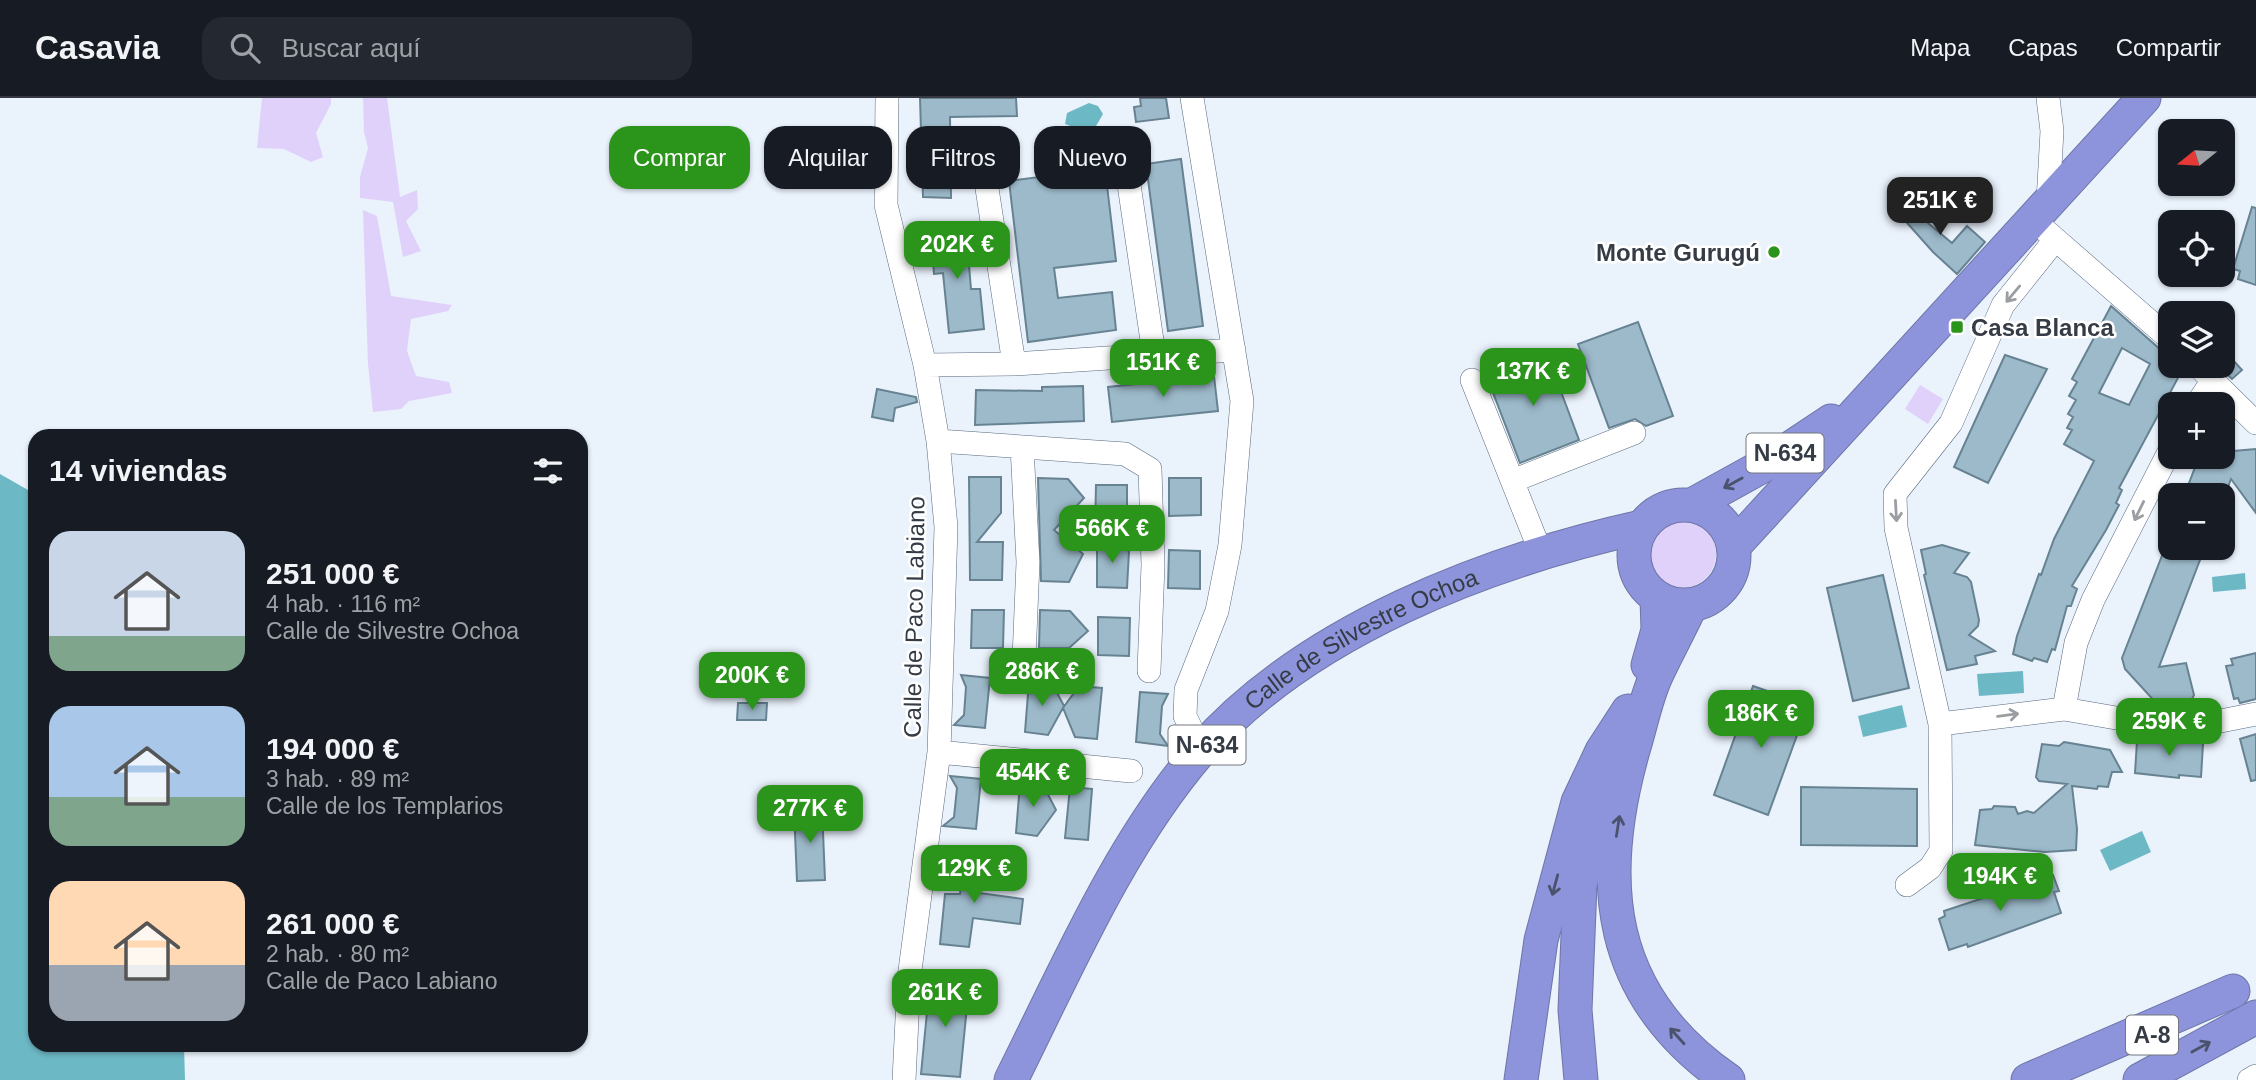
<!DOCTYPE html>
<html lang="es">
<head>
<meta charset="utf-8">
<style>
  body { margin:0; font-family:Helvetica,sans-serif; background:#242831; color:#f1f3f6; height:100vh; display:flex; flex-direction:column; font-size:26px; white-space:nowrap }
  * { box-sizing:border-box; margin:0 }
  p { font-size:23px; color:#9ea1a6 }
  .icon { flex:none; width:38px; height:38px; fill:none; stroke:currentColor; stroke-width:2; stroke-linecap:round; stroke-linejoin:round }
  .map { position:relative; flex:1; overflow:hidden }
  .details { position:absolute; left:28px; top:331px; width:560px; height:623px; display:flex; flex-direction:column; background:#171b24; border-radius:21px; box-shadow:0 2px 5px #0004 }
  .details>* { flex:none }
  .hud { position:absolute; left:609px; top:28px; width:665px; height:63px; display:flex; gap:14px }
  .needle { width:46px; rotate:252deg }
  .controls { position:absolute; left:2158px; top:21px; display:grid; gap:14px }
  .controls a { display:grid; place-items:center; width:77px; height:77px; border-radius:14px; background:#171b24; box-shadow:0 2px 5px #0004; font-size:35px }
  .price { position:absolute; translate:-50% -60px; padding:0 16px; border-radius:14px; background:#2b941a; color:#fff; font-size:23px; line-height:46px; filter:drop-shadow(0 2px 4px #0008) }
  .price::after { content:''; position:absolute; left:50%; top:42px; width:21px; height:16px; margin-left:-10px; background:inherit; clip-path:polygon(0 0,100% 0,50% 100%) }
  .price.on { background:#222; color:#fff }
  ul { padding:0; list-style:none }
  li { display:flex; align-items:center; gap:21px; height:175px; padding:0 21px }
  li span { display:grid; place-items:center; flex:none; width:196px; height:140px; border-radius:21px; color:#555 }
  li>.icon { margin-inline-start:auto }
  span .icon { width:84px; height:84px; fill:#fffc; stroke-width:1 }
  li b { font-size:30px }
  h2 { display:flex; justify-content:space-between; align-items:center; height:84px; padding:0 21px; font-size:30px }
  .tag { padding:0 24px; border-radius:21px; background:#171b24; box-shadow:0 2px 5px #0004; font-size:24px; line-height:63px }
  .tag.on { background:#2b941a; color:#fff }
  header { display:flex; align-items:center; gap:42px; box-sizing:border-box; height:98px; padding:0 35px; background:#171b24; border-bottom:2px solid #363941 }
  header strong { font-size:33px }
  nav { display:flex; gap:38px; margin-inline-start:auto; font-size:24px }
  .search { width:490px; height:63px; background:#242831; display:flex; align-items:center; gap:18px; box-sizing:border-box; padding:0 24px; border-radius:21px; color:#9ea1a6; font-size:26px }
  .map>svg:first-child { display:block }
</style>
</head>
<body>
<header>
<strong>Casavia</strong>
<div class="search"><svg class="icon" aria-label="search" viewBox="0 0 24 24"><circle cx="10" cy="10" r="6"/><path d="M15 15l6 6"/></svg>Buscar aquí</div>
<nav><a>Mapa</a><a>Capas</a><a>Compartir</a></nav>
</header>
<div class="map">
<svg width="2256" height="982" viewBox="0 0 2256 982">
  <rect width="100%" height="100%" fill="#eaf2fc"/>
  <path fill="#e0d1fb" d="M262,0h69v6l-15,29 7,24 -12,5 -27,-13 -27,-1z
    M363,0h24l13,99 17,-7 1,19 -12,12 15,30 -18,6 -10,-55 -33,-4v-21l8,-29 -4,-16z
    M363,112l14,6 14,80 61,9 -4,6 -37,8 -4,32 9,25 33,6 3,11 -43,8 -8,8 -28,3 -5,-48z
    M1920,287l23,14 -15,25 -23,-15z
    M1648 456a34 34 0 1 1 68 0a34 34 0 1 1-68 0Z"/>
  <path fill="#6db8c5" d="M1089,5l9,3 5,8 -7,12 -23,1 -8,-3 2,-11z
    M0,376l35,20v551h149l1,35h-185z
    M2245,475l1,16 -33,3 -1,-15z
    M2023,573l1,22 -45,3 -2,-22z
    M1902,607l5,22 -44,10 -5,-21z
    M2142,733l9,21 -41,19 -10,-21z"/>
  <path fill="#9dbaca" stroke="#678392" stroke-width="2" fill-rule="evenodd" d="M920,0h96l1,18 -67,1 1,81 -28,-1z
    M1140,0h26l3,20 -33,4 -2,-15 7,-1z
    M1103,54l13,109 -62,7 4,30 54,-6 4,38 -88,12 -19,-161 62,-8 -2,-17z
    M1181,61l22,167 -35,5 -22,-167z
    M1900,100l6,6 6,-6 20,21 -4,4 24,20 15,-17 18,16 -28,32 -24,-22 -41,-46z
    M2252,109l4,1v77l-18,-6 2,-8 -7,-2z
    M966,132l5,59h9l4,40 -35,4 -6,-60 -9,1 -3,-41z
    M2111,208l50,44 9,3 -2,17 11,6 -60,112 3,2 -6,13 3,2 -13,25 -34,56 5,3 -6,17h-4l-12,44 -3,-1 -5,13 -13,-4 -2,3 -19,-7 4,-18 22,-62 2,1 13,-36 40,-78 -30,-17 8,-14 -5,-2 6,-11 -5,-3 8,-14 -7,-4 8,-14 -5,-3zM2122,250l28,16 -21,41 -30,-12z
    M1638,224l35,94 -27,10 -11,-7 -26,9 -31,-84z
    M2222,250l20,22 -10,9 -10,-9z
    M1547,256l32,86 -59,23 -33,-86z
    M2005,257l42,14 -59,114 -34,-16z
    M1214,278l4,35 -106,11 -4,-35z
    M1083,288l1,35 -109,4 1,-35 66,1v-4z
    M877,291l39,8 1,5 -22,6 -2,13 -21,-4z
    M2256,351v64l-25,-34 -6,16h-27l-12,-4 13,-34h23v-5z
    M969,379h32v36l-24,29h26l-1,38h-32z
    M1038,380l30,1 16,19 -30,32 29,24 -14,28 -28,-1z
    M1169,380h32v37l-32,1z
    M1096,387h31v37l-30,12v-9l-2,6z
    M1097,437l32,16 -2,37 -30,-1z
    M1942,447l27,8 -15,20 13,4 4,5 8,38 -1,6 -9,9 26,16 -20,5 2,8 -30,6 -23,-95 2,-1 -5,-24z
    M2165,450h28l10,4 -44,115 27,-4 8,32 -2,4 -34,6 -33,-36 -3,-11z
    M1169,452l31,1v38l-32,-1z
    M1883,477l26,113 -56,13 -26,-113z
    M972,512h32l-1,38h-32z
    M1040,512l30,1 18,20 -19,17h-30z
    M1098,519l32,1 -1,38 -31,-1z
    M2256,555v46l-16,4 -2,-5 -4,1 -8,-33 7,-1 -2,-6z
    M961,577l29,3 -5,50 -31,-3 10,-10 2,-28z
    M1029,583l23,2 12,23 -16,29 -23,-3z
    M1079,588l23,2 -5,51 -22,-2 -12,-29z
    M1753,588l55,19 -40,110 -54,-20z
    M1140,594l28,2 -6,12 -2,28 8,12 -32,-4z
    M738,605h29l-1,17h-29z
    M2256,636v46l-5,1 -11,-42z
    M2141,640l37,5 21,-2 4,3 -2,33 -22,-2v3l-44,-5 2,-32z
    M2064,644l46,8 12,22h-10l-4,15 -10,-1 -1,3 -25,-3 5,43 -1,21 -31,2 -70,-7 5,-35 12,-1 2,-3 21,1 3,7 9,-3 7,2 33,-29 -28,-3 -3,-4 6,-33 17,2z
    M950,678l31,3 -5,50 -33,-3 11,-9 3,-29z
    M1020,685l23,2 13,25 -19,26 -21,-3z
    M1070,689l22,2 -4,51 -23,-2z
    M1801,689l116,2v57l-116,-1z
    M822,710l3,72 -28,1 -3,-71z
    M965,751l19,3 -5,41 44,6 -3,25 -47,-6 -4,29 -29,-3 5,-50h15z
    M2053,777l6,16 -5,1 7,21 -93,34 -1,-3 -18,6 -10,-31 6,-3 -1,-5z
    M930,883l39,5 -9,91 -39,-3z"/>
  <g fill="none" stroke-linecap="round" stroke-linejoin="round">
    <g stroke="#59697e" stroke-width="24">
      <path id="minor" d="M887,0l-1,107 39,160 13,76 8,86 -7,225 -30,226 -5,102
        M1192,0l50,303 -12,144 -13,66 -31,79 -1,26 16,34
        M2048,0l4,33 -4,71
        M1123,46l31,210
        M984,71l30,195
        M2046,133l124,108
        M925,267l89,-1 220,-14
        M2198,268l58,57
        M1472,282l69,173
        M2197,306l16,-24
        M938,343l187,13 25,15 3,96 -4,106
        M1022,349l6,115 -4,96
        M1515,382l119,-47
        M2064,611l12,-66 17,-43 77,-150
        M1940,626l124,-15 116,20 76,-15
        M939,654l192,19
        M1907,787l23,-17 11,-17 -1,-127 -44,-196 -1,-34 56,-71 52,-118 52,-65
        M2249,982l7,-4"/>
    </g>
    <g stroke="#6e75a7" stroke-width="35">
      <g id="highway">
        <circle cx="1684" cy="457" r="50"/>
        <path d="M1692,407l76,-42 63,-42"/>
        <path d="M1734,448l410,-448"/>
        <path d="M1691,507c-11,24 -24,47 -35,71 -10,22 -15,48 -22,71 -39,135 -28,249 94,333"/>
        <path d="M1648,567l10,-35 -1,-32"/>
        <path id="s1" d="M1011,982c55,-110 108,-235 189,-329 106,-121 288,-190 441,-224"/>
        <path d="M1521,982l20,-140 37,-138 24,-51 26,-40"/>
        <path d="M1581,982l-6,-70 5,-125 27,-110"/>
        <path d="M2028,982l205,-89"/>
        <path d="M2140,982l116,-63"/>
      </g>
    </g>
    <use href="#minor" stroke="#fff" stroke-width="23"/>
    <use href="#highway" stroke="#8d94db" stroke-width="33"/>
  </g>
  <defs><path id="oneway-shaft" d="M-6 0H5M1.5-3L5.5 0L1.5 3" fill="none" stroke-width="1.6" stroke-linecap="round" stroke-linejoin="round" transform="scale(1.75)"/></defs>
  <g stroke="#9a9ea2">
    <use href="#oneway-shaft" transform="translate(2013 196) rotate(130)"/>
    <use href="#oneway-shaft" transform="translate(1896 413) rotate(87)"/>
    <use href="#oneway-shaft" transform="translate(2139 413) rotate(116)"/>
    <use href="#oneway-shaft" transform="translate(2008 617) rotate(-7)"/>
  </g>
  <g stroke="#4b526b">
    <use href="#oneway-shaft" transform="translate(1733 385) rotate(151)"/>
    <use href="#oneway-shaft" transform="translate(1618 728) rotate(-81)"/>
    <use href="#oneway-shaft" transform="translate(1555 787) rotate(105)"/>
    <use href="#oneway-shaft" transform="translate(1677 938) rotate(-132)"/>
    <use href="#oneway-shaft" transform="translate(2201 949) rotate(-29)"/>
  </g>
  <g fill="#2b941a" stroke="#fff" stroke-width="2.5">
    <circle cx="1774" cy="154" r="7"/>
    <rect x="1950" y="222" width="14" height="14" rx="3.5"/>
  </g>
  <g text-anchor="middle" dominant-baseline="central" stroke-width="5" stroke-linejoin="round" paint-order="stroke">
    <g fill="#fff" stroke="#72767e" stroke-width="2">
      <rect x="1746.5" y="335.5" width="77" height="39" rx="5"/>
      <rect x="1168.5" y="627.5" width="77" height="39" rx="5"/>
      <rect x="2126" y="917.5" width="52" height="39" rx="5"/>
    </g>
    <g font-size="23" font-weight="bold" fill="#353c46">
      <text x="1785" y="355">N-634</text>
      <text x="1207" y="647">N-634</text>
      <text x="2152" y="937">A-8</text>
    </g>
    <g font-size="24" font-weight="bold" fill="#353c46" stroke="#fff" text-anchor="end">
      <text x="1760" y="154">Monte Gurugú</text>
      <text x="1971" y="229" text-anchor="start">Casa Blanca</text>
    </g>
    <g font-size="24" fill="#353c46" stroke="#fff">
      <text transform="translate(914 519) rotate(-89)">Calle de Paco Labiano</text>
      <text stroke="none"><textPath href="#s1" startOffset="579">Calle de Silvestre Ochoa</textPath></text>
    </g>
  </g>
</svg>
<div class="controls">
<a><svg class="needle" viewBox="-14 -14 28 28"><path d="M0-13l5 13h-10z" fill="#e53935"/><path d="M0 13l5-13h-10z" fill="#9ea1a6"/></svg></a>
<a><svg class="icon" aria-label="locate" viewBox="0 0 24 24"><circle cx="12" cy="12" r="6"/><path d="M12 2v4M12 18v4M2 12h4M18 12h4"/></svg></a>
<a><svg class="icon" aria-label="layers" viewBox="0 0 24 24"><path d="M12 4l9 5-9 5-9-5zM3 14l9 5 9-5"/></svg></a>
<a>+</a>
<a>−</a>
</div>
<b class="price on" style="left:1940px;top:139px">251K €</b>
<b class="price" style="left:957px;top:183px">202K €</b>
<b class="price" style="left:1163px;top:301px">151K €</b>
<b class="price" style="left:1533px;top:310px">137K €</b>
<b class="price" style="left:1112px;top:467px">566K €</b>
<b class="price" style="left:1042px;top:610px">286K €</b>
<b class="price" style="left:752px;top:614px">200K €</b>
<b class="price" style="left:1761px;top:652px">186K €</b>
<b class="price" style="left:2169px;top:660px">259K €</b>
<b class="price" style="left:1033px;top:711px">454K €</b>
<b class="price" style="left:810px;top:747px">277K €</b>
<b class="price" style="left:974px;top:807px">129K €</b>
<b class="price" style="left:2000px;top:815px">194K €</b>
<b class="price" style="left:945px;top:931px">261K €</b>
<div class="hud">
<a class="tag on">Comprar</a>
<a class="tag">Alquilar</a>
<a class="tag">Filtros</a>
<a class="tag">Nuevo</a>
</div>
<section class="details">
<h2>14 viviendas<svg class="icon" aria-label="filters" viewBox="0 0 24 24"><path d="M4 7h16M4 17h16"/><circle cx="9" cy="7" r="2"/><circle cx="15" cy="17" r="2"/></svg></h2>
<ul>
<li><span style="background:linear-gradient(#c9d6e8 75%,#7fa58c 0)"><svg class="icon" aria-label="home" viewBox="0 0 24 24"><path d="M3 11l9-7 9 7M6 9v11h12V9"/></svg></span><div><b>251 000 €</b><p>4 hab. · 116 m²</p><p>Calle de Silvestre Ochoa</p></div></li>
<li><span style="background:linear-gradient(#a9c7e8 65%,#7fa58c 0)"><svg class="icon" aria-label="home" viewBox="0 0 24 24"><path d="M3 11l9-7 9 7M6 9v11h12V9"/></svg></span><div><b>194 000 €</b><p>3 hab. · 89 m²</p><p>Calle de los Templarios</p></div></li>
<li><span style="background:linear-gradient(#ffd9b3 60%,#9aa5b1 0)"><svg class="icon" aria-label="home" viewBox="0 0 24 24"><path d="M3 11l9-7 9 7M6 9v11h12V9"/></svg></span><div><b>261 000 €</b><p>2 hab. · 80 m²</p><p>Calle de Paco Labiano</p></div></li>
</ul>
</section>
</div>
</body>
</html>
